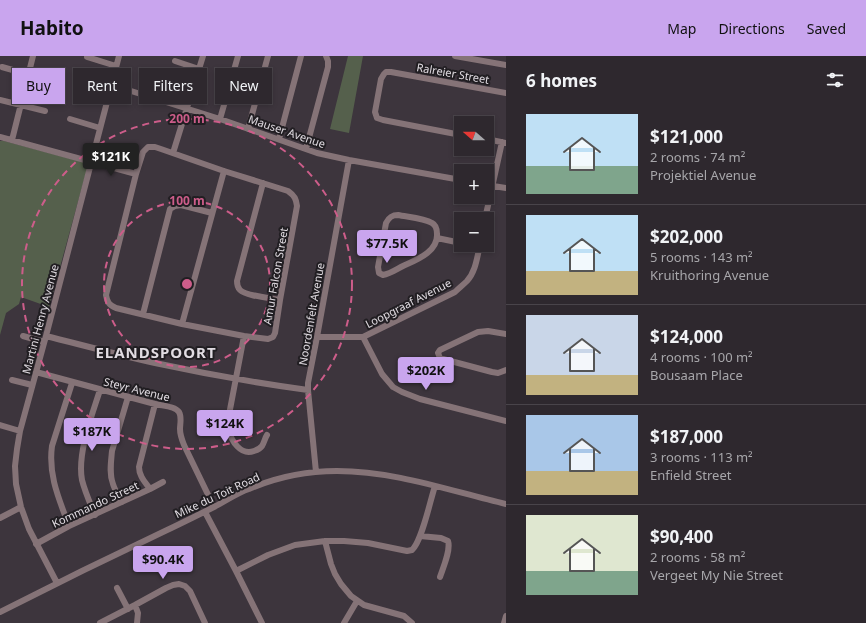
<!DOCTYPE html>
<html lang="en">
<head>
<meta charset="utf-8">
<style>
  body { margin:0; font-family:"Noto Sans",sans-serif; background:#363036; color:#f1f3f6; height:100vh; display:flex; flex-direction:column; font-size:15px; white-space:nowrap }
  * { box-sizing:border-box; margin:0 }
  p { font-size:13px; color:#a7a6aa }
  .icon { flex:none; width:22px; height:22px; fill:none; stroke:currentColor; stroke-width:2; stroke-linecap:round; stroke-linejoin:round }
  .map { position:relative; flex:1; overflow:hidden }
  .details { display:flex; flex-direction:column; background:#2e282e; width:360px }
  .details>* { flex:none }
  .guide { position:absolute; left:12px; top:12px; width:380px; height:36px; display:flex; gap:8px }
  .needle { width:26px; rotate:290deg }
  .tools { position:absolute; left:454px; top:60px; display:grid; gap:8px }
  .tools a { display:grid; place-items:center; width:40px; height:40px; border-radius:0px; background:#2e282e; box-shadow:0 2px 6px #0003,0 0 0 1px #49444a; font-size:20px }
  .price { position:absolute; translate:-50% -34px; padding:0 9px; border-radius:4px; background:#c9a5ee; color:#111; font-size:13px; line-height:26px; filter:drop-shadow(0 1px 2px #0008) }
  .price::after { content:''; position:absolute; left:50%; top:24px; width:12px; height:9px; margin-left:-6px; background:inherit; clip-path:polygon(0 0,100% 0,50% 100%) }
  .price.current { background:#222; color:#fff }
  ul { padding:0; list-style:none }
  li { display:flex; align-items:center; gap:12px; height:100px; padding:0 20px }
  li+li { border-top:1px solid #49444a }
  li span { display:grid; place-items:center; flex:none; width:112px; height:80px; border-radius:0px; color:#555 }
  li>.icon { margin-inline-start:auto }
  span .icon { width:48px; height:48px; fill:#fffc; stroke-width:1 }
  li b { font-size:17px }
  h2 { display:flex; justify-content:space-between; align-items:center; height:48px; padding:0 20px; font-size:17px }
  .tag { padding:0 14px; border-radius:0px; background:#2e282e; box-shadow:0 2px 6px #0003,0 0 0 1px #49444a; font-size:14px; line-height:36px }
  .tag.current { background:#c9a5ee; color:#111 }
  header { display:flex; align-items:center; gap:24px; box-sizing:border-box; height:56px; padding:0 20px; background:#c9a5ee; color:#111 }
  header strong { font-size:19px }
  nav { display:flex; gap:22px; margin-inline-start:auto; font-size:14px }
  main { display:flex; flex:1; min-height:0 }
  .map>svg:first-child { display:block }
</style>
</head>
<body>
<header>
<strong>Habito</strong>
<nav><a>Map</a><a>Directions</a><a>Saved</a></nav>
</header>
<main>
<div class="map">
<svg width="506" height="567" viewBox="0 0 506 567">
  <rect width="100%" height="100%" fill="#3d353d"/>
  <path fill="#55604c" d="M348,0h15l-14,77 -19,-4z
    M0,85h4l79,21 3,3 1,4 -38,138 -28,-10 -2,7 -13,9 -6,22z"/>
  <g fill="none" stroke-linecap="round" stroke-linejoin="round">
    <path stroke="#857377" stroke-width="6" d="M455,0l51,9
      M87,1l29,9
      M175,5l24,8
      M2,11l53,15
      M112,29l108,34 97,34 32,7 112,20
      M78,32l31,8
      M0,44l45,11
      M70,63l30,9
      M220,63l18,-63
      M248,73l20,-73
      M461,79l-78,-15 -6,-2 -2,-6 6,-33 3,-5 2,-2h5l115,21
      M0,81l136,37
      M279,83l22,-83
      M487,83l19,4
      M12,84l21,-84
      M148,91h7l6,2 63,22 64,20c7,5 8,8 9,15l-17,94 -5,33 -2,4 -5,2 -24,-3 -62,-12 -66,-16c-7,-3 -9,-6 -10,-13l30,-121 7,-22z
      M306,93l22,-82v-6l-2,-5
      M173,97l30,-97
      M263,127l-26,98c0,3 0,6 3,9 6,6 31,8 40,10
      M487,129l19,3
      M398,159c10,2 26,3 34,8 4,2 5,6 5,11 1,18 -21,26 -34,32 -6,3 -13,8 -20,9l-4,-2 -1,-6 8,-44c3,-6 6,-8 12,-8z
      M485,163l17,-77
      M437,182l24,5
      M143,258l27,-105 5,-3 6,-1 31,8
      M182,268l42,-153
      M506,278l-18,-3 -10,1 -38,18 -2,3 2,5 3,1 49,13 6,1 8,-3
      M23,280l21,6
      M46,280c36,9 73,19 109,27 51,11 102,20 153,27
      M244,280l-16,84c0,3 0,7 1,10 2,11 12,26 25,21 3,-1 6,-2 8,-5 2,-3 3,-8 5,-11
      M317,281h46l92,-45c4,-4 8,-7 12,-11 9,-10 10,-24 13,-36
      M363,281l19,37 11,13 9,5 18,7 86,22
      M36,316l119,32c7,2 20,2 24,8 3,5 1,12 1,17 0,6 2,11 4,16l30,62
      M12,324l20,5
      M0,369l20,6
      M316,416l-8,-82v-7l9,-46 32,-177
      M150,433c-5,-7 -11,-13 -11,-22l16,-63
      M122,446c-3,-6 -7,-11 -9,-18 -4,-10 -2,-22 -1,-33l16,-54
      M205,456l31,59 26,52
      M95,459c-5,-12 -10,-23 -13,-35 -5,-26 10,-65 18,-90
      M0,462l21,-11
      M69,470c-10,-27 -21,-51 -17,-80l20,-63
      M420,480l21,2 7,3c3,9 -5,27 -8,36
      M325,485l6,23 4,10 6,10 10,12 13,9 40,11 8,7
      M36,488l33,-18 81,-37 13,-7
      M236,515l32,-16 27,-10 30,-4h19l24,2 39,8 5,-1c10,-9 18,-49 23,-64
      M57,527l-28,-54 -8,-22 -5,-23 -1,-18 2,-17 3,-18 26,-95 73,-280
      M117,532l11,21
      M135,549l3,8 -1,10
      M0,556c55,-28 110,-55 165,-81 17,-8 33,-16 49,-24 12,-6 23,-14 35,-18 28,-12 58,-18 88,-18 58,0 113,20 169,33
      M100,567l35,-18 31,-17 7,-3 6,-1 6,2 5,5 15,32
      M344,567l13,-22
      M504,567l2,-7"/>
  </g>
  <g fill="none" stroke="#cd5d8a" stroke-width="2" stroke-dasharray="7 5">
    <circle cx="187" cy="228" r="83"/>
    <circle cx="187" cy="228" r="165"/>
  </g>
  <g text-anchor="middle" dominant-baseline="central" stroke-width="4" stroke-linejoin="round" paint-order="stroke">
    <g font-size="11" fill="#e1dce2" stroke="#211e22">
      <text transform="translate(453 17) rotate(10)">Ralreier Street</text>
      <text transform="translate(287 75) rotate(19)">Mauser Avenue</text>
      <text transform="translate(275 220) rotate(-80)">Amur Falcon Street</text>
      <text transform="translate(408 247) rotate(-27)">Loopgraaf Avenue</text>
      <text transform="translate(311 258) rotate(-80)">Noordenfelt Avenue</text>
      <text transform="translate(40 263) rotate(-75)">Martini Henry Avenue</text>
      <text transform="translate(137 333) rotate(14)">Steyr Avenue</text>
      <text transform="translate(217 439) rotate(-25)">Mike du Toit Road</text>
      <text transform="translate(95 448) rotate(-25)">Kommando Street</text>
    </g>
    <g font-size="15" font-weight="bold" letter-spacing="1" fill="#e1dce2" stroke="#211e22">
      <text x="156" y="296">ELANDSPOORT</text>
    </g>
  </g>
  <circle cx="187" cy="228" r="6" fill="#cd5d8a" stroke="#211e22" stroke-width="2"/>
  <g font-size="12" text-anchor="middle" font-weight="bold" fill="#cd5d8a" stroke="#211e22" stroke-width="4" stroke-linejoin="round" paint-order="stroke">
    <text x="187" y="67">200 m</text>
    <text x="187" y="149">100 m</text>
  </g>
</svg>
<div class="tools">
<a><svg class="needle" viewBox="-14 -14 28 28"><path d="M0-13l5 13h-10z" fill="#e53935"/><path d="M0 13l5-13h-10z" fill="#a7a6aa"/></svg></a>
<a>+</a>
<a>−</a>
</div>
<b class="price current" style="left:111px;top:121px">$121K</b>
<b class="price" style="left:387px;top:208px">$77.5K</b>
<b class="price" style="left:426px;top:335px">$202K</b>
<b class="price" style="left:225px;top:388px">$124K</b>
<b class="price" style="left:92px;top:396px">$187K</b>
<b class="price" style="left:163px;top:524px">$90.4K</b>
<div class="guide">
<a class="tag current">Buy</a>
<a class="tag">Rent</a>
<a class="tag">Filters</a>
<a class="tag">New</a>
</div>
</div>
<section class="details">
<h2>6 homes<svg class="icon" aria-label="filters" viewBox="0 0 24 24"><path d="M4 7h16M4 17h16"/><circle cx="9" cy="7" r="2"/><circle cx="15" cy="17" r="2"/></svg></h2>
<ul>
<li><span style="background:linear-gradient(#bfe0f5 65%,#7fa58c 0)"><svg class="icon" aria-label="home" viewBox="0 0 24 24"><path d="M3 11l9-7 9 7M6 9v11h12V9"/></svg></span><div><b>$121,000</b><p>2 rooms · 74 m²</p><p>Projektiel Avenue</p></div></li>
<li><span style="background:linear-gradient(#bfe0f5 70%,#c2b280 0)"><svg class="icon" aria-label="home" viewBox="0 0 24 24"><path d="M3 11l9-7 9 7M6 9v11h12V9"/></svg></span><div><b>$202,000</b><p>5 rooms · 143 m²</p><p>Kruithoring Avenue</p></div></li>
<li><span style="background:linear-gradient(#c9d6e8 75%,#c2b280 0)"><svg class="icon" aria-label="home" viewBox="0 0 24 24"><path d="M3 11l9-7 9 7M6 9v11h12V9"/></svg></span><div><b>$124,000</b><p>4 rooms · 100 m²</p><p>Bousaam Place</p></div></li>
<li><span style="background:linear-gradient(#a9c7e8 70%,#c2b280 0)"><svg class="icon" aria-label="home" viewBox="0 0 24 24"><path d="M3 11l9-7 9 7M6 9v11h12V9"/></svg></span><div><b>$187,000</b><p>3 rooms · 113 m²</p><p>Enfield Street</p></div></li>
<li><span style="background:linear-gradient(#dfe7d0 70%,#7fa58c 0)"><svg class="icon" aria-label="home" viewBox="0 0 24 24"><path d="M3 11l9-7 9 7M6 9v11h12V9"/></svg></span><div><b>$90,400</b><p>2 rooms · 58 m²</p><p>Vergeet My Nie Street</p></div></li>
</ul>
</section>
</main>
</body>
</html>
